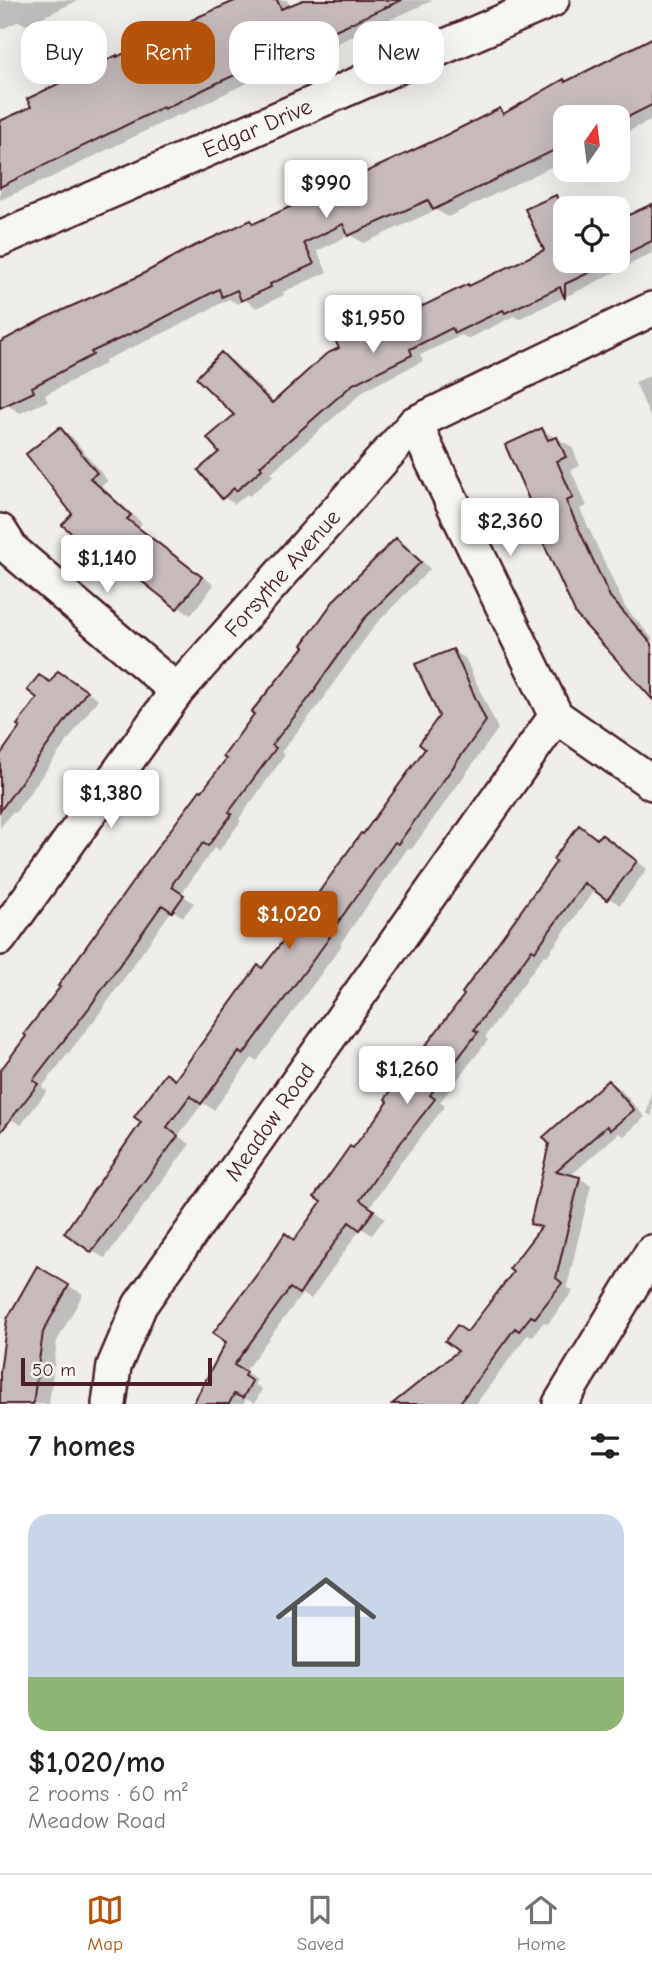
<!DOCTYPE html>
<html lang="en">
<head>
<meta charset="utf-8">
<style>
  body { margin:0; font-family:"Comic Neue",sans-serif; background:#f2f2f2; color:#202124; height:100vh; display:flex; flex-direction:column; font-size:26px; white-space:nowrap }
  * { box-sizing:border-box; margin:0 }
  p { font-size:23px; color:#757577 }
  .icon { flex:none; width:38px; height:38px; fill:none; stroke:currentColor; stroke-width:2; stroke-linecap:round; stroke-linejoin:round }
  .map { position:relative; height:1404px; overflow:hidden }
  .panel { display:flex; flex-direction:column; background:#fff; flex:1 }
  .panel>* { flex:none }
  .hud { position:absolute; left:21px; top:21px; width:611px; height:63px; display:flex; gap:14px }
  .needle { width:46px; rotate:14deg }
  .tools { position:absolute; left:553px; top:105px; display:grid; gap:14px }
  .tools a { display:grid; place-items:center; width:77px; height:77px; border-radius:14px; background:#fff; box-shadow:0 7px 28px #0002; font-size:35px }
  .scale { position:absolute; left:21px; bottom:18px; width:191px; box-sizing:border-box; padding-left:7px; border:4px solid #4a1f2b; border-top:0; font-size:19px; line-height:24px; white-space:nowrap; color:#4a1f2b; -webkit-text-stroke:5px #f6f6f2; paint-order:stroke }
  .price { position:absolute; translate:-50% -60px; padding:0 16px; border-radius:7px; background:#fff; color:#222; font-size:23px; line-height:46px; filter:drop-shadow(0 2px 4px #0008) }
  .price::after { content:''; position:absolute; left:50%; top:42px; width:21px; height:16px; margin-left:-10px; background:inherit; clip-path:polygon(0 0,100% 0,50% 100%) }
  .price.selected { background:#b45309; color:#fff }
  ul { padding:0; list-style:none }
  li { display:grid; align-content:center; gap:14px; height:371px; padding:0 28px }
  li+li { border-top:2px solid #e0e0e0 }
  li span { display:grid; place-items:center; height:217px; border-radius:21px; color:#555 }
  li>.icon { margin-inline-start:auto }
  span .icon { width:126px; height:126px; fill:#fffc; stroke-width:1 }
  li b { font-size:30px }
  h2 { display:flex; justify-content:space-between; align-items:center; height:84px; padding:0 28px; font-size:30px }
  .pill { padding:0 24px; border-radius:21px; background:#fff; box-shadow:0 7px 28px #0002; font-size:24px; line-height:63px }
  .pill.selected { background:#b45309; color:#fff }
  .tab-bar { display:flex; justify-content:space-around; align-items:center; height:98px; border-top:2px solid #e0e0e0; background:#fff; font-size:19px; color:#757577 }
  .tab-bar a { display:grid; justify-items:center; gap:4px }
  .tab-bar .selected { color:#b45309 }
  .map>svg:first-child { display:block }
</style>
</head>
<body>
<div class="map">
<svg width="652" height="1404" viewBox="0 0 652 1404">
  <rect width="100%" height="100%" fill="#efedea"/>
  <filter id="ink" filterUnits="userSpaceOnUse"><feTurbulence type="fractalNoise" baseFrequency=".0143" numOctaves="2"/><feDisplacementMap in="SourceGraphic" scale="14" xChannelSelector="R" yChannelSelector="G"/><feConvolveMatrix kernelMatrix="1 2 1 2 8 2 1 2 1" color-interpolation-filters="sRGB"/></filter>
  <g filter="url(#ink)">
    <path fill="#0003" d="M0,0h79l-53,25 -7,-4 -19,9z
      M250,0h37l3,7 17,-7h127l-204,91 -50,25 -2,-1 -128,63 -50,22v-77z
      M652,40v80l-34,16v-19h-53v43l-117,57 -12,-7 -72,33 -14,-8 -33,16 10,21 -44,20 1,3 -27,13 -12,-8 -7,4 -9,-5 -59,31 -65,30 1,3 -61,32 3,6 -28,12 -20,-13v-56l251,-122 4,3 245,-115 6,4z
      M556,197l12,7 2,4h-5v53h53v-39l34,-16v47l-68,35 -66,31 -4,-3 -46,23 -6,-4 -42,20 3,6 -58,29 -94,83 2,3 -24,20 -2,-2 -12,10 -12,-7 -2,-45 15,-37 -15,-60 12,6 42,42 66,-54 13,-20 12,7 180,-85z
      M652,375v46l-17,-39z
      M60,429l12,8 36,44 -7,5 41,37 -3,4 75,58 -23,30 -13,-8 -45,-35 -5,5 -12,-7 -42,-55z
      M542,430l30,17 8,19 -9,4 16,36 -7,3 45,98 27,31v59l-108,-169z
      M396,540l11,6 23,23 -55,56 -50,70 1,1 -45,56 4,3 -46,64 2,2 -22,30 -5,-3 -30,42 -2,5 12,8 -11,14 -11,-7 -73,104 -57,73 5,4 -26,34 -10,-6 -11,-8v-37l202,-281z
      M453,651l12,7 33,71 -87,121 -3,-2 -68,96 2,1 -85,116 -5,-3 -38,52 -11,-7 -25,33 12,8 -85,114 -13,-7 -26,-18 110,-152 87,-111 164,-222 14,-32z
      M71,680l27,19 -83,114 -3,-1 -12,16v-70l51,-74z
      M579,827l20,13 14,3 34,26 -27,36 -25,-16 -48,67 -3,-1 -59,82 3,3 -48,62 5,4 -46,59 -29,42 15,11 -13,17 -11,-7 -50,71 -9,-5 -58,78 13,8 -3,4 8,5 -7,14 -9,-4 -3,5h-43l95,-163 28,-39 30,-52 114,-155 92,-134z
      M608,1082l12,7 25,28 -21,19 -5,-3 -49,43 9,2 12,7 -24,102 6,4 -25,33 -4,-2 -12,15 -4,-3 -52,70h-81l66,-53 7,-18 47,-62 26,-42 -9,-6 19,-80z
      M652,1088v28l-5,-3z
      M37,1269l46,25 -26,47 -8,63h-49v-19z"/>
    <path fill="#c6babb" stroke="#4a1f2b" stroke-width="2" d="M237,0h40l4,9 22,-9h99l-187,84 -51,25 -1,-2 -163,80v-66l31,-14 -4,-8 90,-44v2l83,-41z
      M652,38v67l-24,12h-63v28l-132,65 -5,-10 -80,36 -5,-12 -39,19 10,21 -44,20 1,3 -30,14 -4,-11 -15,7 -3,-8 -63,33 -65,30 2,3 -61,32 2,5 -34,16v-66l45,-24 92,-41 51,-28 63,-29 2,4 189,-87 58,-29 3,6 61,-35 1,3z
      M556,195l9,21v45h49l-49,23v15l-5,-12 -55,26 -2,-3 -48,23 -3,-5 -42,21 2,6 -59,29 -93,82 2,3 -26,22 -2,-3 -12,11 -24,-29 21,-18 -12,-14 27,-23 -38,-37 25,-26 51,51 54,-49 13,-6 -5,-10 21,-11 4,10 109,-53 1,2 75,-36 -19,-41z
      M652,204v37l-34,17v-38z
      M60,427l37,46 -7,5 41,37 -4,4 75,58 -25,32 -56,-44 -6,6 -53,-46 10,-11 -46,-60z
      M542,428l6,12 9,-3 9,20 -9,4 16,37 -7,3 44,96 42,47v55l-76,-84 -39,-86 4,-2 -36,-82z
      M396,538l25,24 -57,57 -49,69 1,1 -44,56 4,3 -47,64 3,2 -24,32 -5,-3 -30,40 -1,4 12,8 -12,17 -10,-7 -73,103 -56,72 5,4 -38,49v-62l26,-35 -2,-2 36,-47 -2,-1 96,-134 46,-62 2,1 24,-32 -3,-2 31,-43 -3,-2 53,-65 -2,-2 33,-46z
      M453,649l33,72 -88,123 -3,-2 -66,93 1,2 -87,118 -4,-3 -38,52 -11,-8 -23,31 11,9 -87,116 -27,-19 77,-111 -7,-5 32,-44 9,7 83,-115 4,3 40,-52 59,-83 2,1 62,-85 -6,-5 20,-28 -24,-52z
      M58,671l29,20 -87,120v-56l20,-28 -3,-2 20,-27 -10,-8 12,-15 11,7z
      M579,825l18,14 4,-5 36,27 -30,39 -23,-17 -49,68 -3,-2 -58,81 4,2 -48,63 5,4 -47,60 -28,41 14,10 -14,20 -11,-8 -50,72 -9,-6 -56,77 12,7 -2,4 8,5 -9,17 -9,-4 -5,10h-36l33,-62 -13,-9 51,-68 21,-32 9,7 27,-38 -7,-5 36,-51 3,2 35,-46 -3,-3 79,-104 -2,-2 94,-131 -3,-3z
      M608,1080l26,30 -24,20 -3,-4 -51,45 24,6 -24,101 6,5 -27,35 -4,-2 -12,15 -4,-3 -56,76h-67l66,-53 -13,-10 12,-16 10,7 46,-60 -4,-3 32,-42 -11,-3 19,-80 -6,-7z
      M37,1266l32,19 -26,47 -10,72h-33v-32l7,-53z"/>
    <g fill="none" stroke-linecap="round" stroke-linejoin="round">
      <g stroke="#4a1f2b" stroke-width="38">
        <g id="minor">
          <path id="s1" d="M0,239l552,-239"/>
          <path d="M415,423l14,31 127,262 96,67"/>
          <path d="M0,531l12,19 165,141"/>
          <path id="s2" d="M0,938l177,-247 238,-268 237,-114"/>
          <path id="s3" d="M109,1404l5,-38 26,-61 416,-589"/>
          <path d="M560,1404l92,-152"/>
        </g>
      </g>
      <use href="#minor" stroke="#f6f6f2" stroke-width="33"/>
    </g>
  </g>
  <g text-anchor="middle" dominant-baseline="central" stroke-width="7" stroke-linejoin="round" paint-order="stroke">
    <g font-size="23" fill="#4a1f2b" stroke="#f6f6f2">
      <text stroke="none"><textPath href="#s1" startOffset="280">Edgar Drive</textPath></text>
      <text stroke="none"><textPath href="#s2" startOffset="462">Forsythe Avenue</textPath></text>
      <text stroke="none"><textPath href="#s3" startOffset="329">Meadow Road</textPath></text>
    </g>
  </g>
</svg>
<div class="tools">
<a><svg class="needle" viewBox="-14 -14 28 28"><path d="M0-13l5 13h-10z" fill="#e53935"/><path d="M0 13l5-13h-10z" fill="#757577"/></svg></a>
<a><svg class="icon" aria-label="locate" viewBox="0 0 24 24"><circle cx="12" cy="12" r="6"/><path d="M12 2v4M12 18v4M2 12h4M18 12h4"/></svg></a>
</div>
<div class="scale">50 m</div>
<b class="price" style="left:326px;top:220px">$990</b>
<b class="price" style="left:373px;top:355px">$1,950</b>
<b class="price" style="left:510px;top:558px">$2,360</b>
<b class="price" style="left:107px;top:595px">$1,140</b>
<b class="price" style="left:111px;top:830px">$1,380</b>
<b class="price selected" style="left:289px;top:951px">$1,020</b>
<b class="price" style="left:407px;top:1106px">$1,260</b>
<div class="hud">
<a class="pill">Buy</a>
<a class="pill selected">Rent</a>
<a class="pill">Filters</a>
<a class="pill">New</a>
</div>
</div>
<section class="panel">
<h2>7 homes<svg class="icon" aria-label="filters" viewBox="0 0 24 24"><path d="M4 7h16M4 17h16"/><circle cx="9" cy="7" r="2"/><circle cx="15" cy="17" r="2"/></svg></h2>
<ul>
<li><span style="background:linear-gradient(#c9d6e8 75%,#8fb573 0)"><svg class="icon" aria-label="home" viewBox="0 0 24 24"><path d="M3 11l9-7 9 7M6 9v11h12V9"/></svg></span><div><b>$1,020/mo</b><p>2 rooms · 60 m²</p><p>Meadow Road</p></div></li>
</ul>
</section>
<nav class="tab-bar">
<a class="selected"><svg class="icon" aria-label="map" viewBox="0 0 24 24"><path d="M3 6l6-2 6 2 6-2v14l-6 2-6-2-6 2zM9 4v14M15 6v14"/></svg>Map</a>
<a><svg class="icon" aria-label="saved" viewBox="0 0 24 24"><path d="M7 4h10v16l-5-4-5 4z"/></svg>Saved</a>
<a><svg class="icon" aria-label="home" viewBox="0 0 24 24"><path d="M3 11l9-7 9 7M6 9v11h12V9"/></svg>Home</a>
</nav>
</body>
</html>
